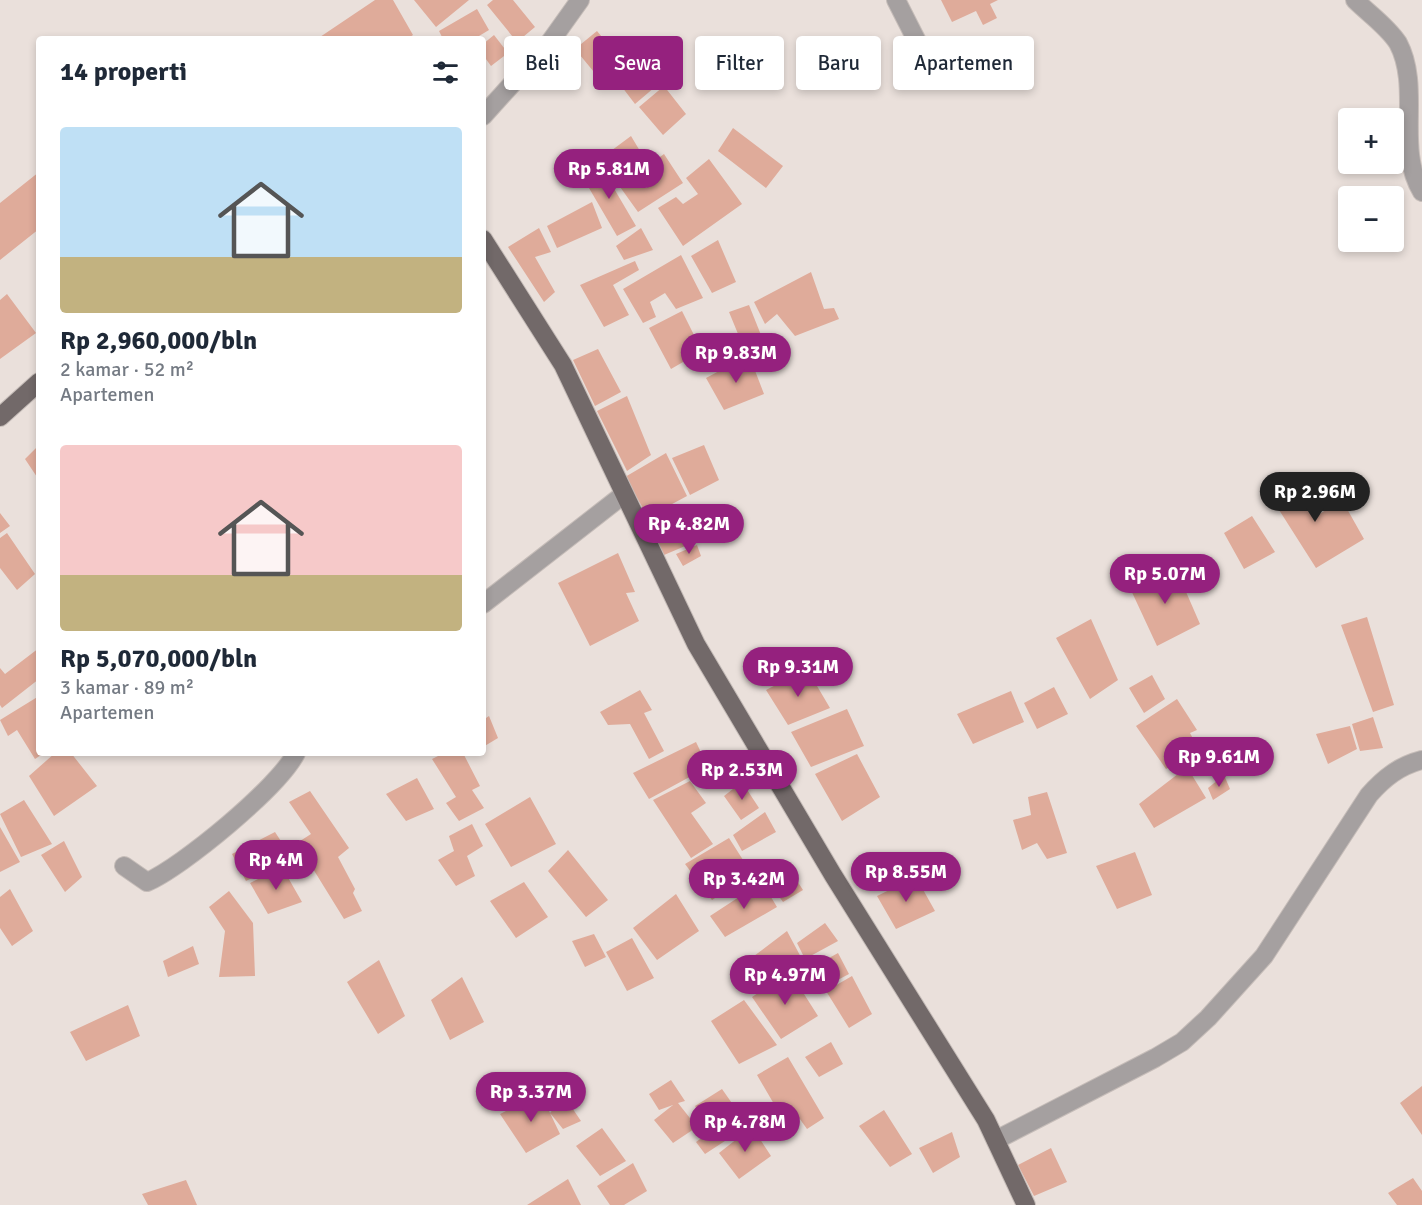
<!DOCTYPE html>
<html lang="id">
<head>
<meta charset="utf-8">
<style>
  body { margin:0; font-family:Signika,sans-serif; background:#f6f6f7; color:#1f2937; height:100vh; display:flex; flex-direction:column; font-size:22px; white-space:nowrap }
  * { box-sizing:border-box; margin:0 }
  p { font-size:20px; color:#747a83 }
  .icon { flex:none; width:33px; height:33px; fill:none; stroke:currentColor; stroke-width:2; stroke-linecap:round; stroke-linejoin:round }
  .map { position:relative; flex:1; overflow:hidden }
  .side { position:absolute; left:36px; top:36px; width:450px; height:720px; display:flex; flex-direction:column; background:#fff; border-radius:6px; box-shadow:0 3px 9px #0003 }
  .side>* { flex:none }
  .banner { position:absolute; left:504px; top:36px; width:570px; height:54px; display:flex; gap:12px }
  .buttons { position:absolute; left:1338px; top:108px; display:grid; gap:12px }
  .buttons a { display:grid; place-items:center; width:66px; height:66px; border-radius:6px; background:#fff; box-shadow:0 3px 9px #0003; font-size:30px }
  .price { position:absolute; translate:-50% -51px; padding:0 14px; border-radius:21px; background:#95217e; color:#fff; font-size:20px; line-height:39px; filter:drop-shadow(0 2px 3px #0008) }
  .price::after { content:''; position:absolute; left:50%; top:36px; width:18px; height:14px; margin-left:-9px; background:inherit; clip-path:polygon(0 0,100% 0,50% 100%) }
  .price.on { background:#222; color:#fff }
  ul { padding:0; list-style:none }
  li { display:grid; align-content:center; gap:12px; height:318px; padding:0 24px }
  li span { display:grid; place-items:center; height:186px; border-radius:6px; color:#555 }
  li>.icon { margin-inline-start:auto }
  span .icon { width:108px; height:108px; fill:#fffc; stroke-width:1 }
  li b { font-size:26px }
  h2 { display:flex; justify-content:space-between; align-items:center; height:72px; padding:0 24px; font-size:26px }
  .chip { padding:0 21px; border-radius:6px; background:#fff; box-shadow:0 3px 9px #0003; font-size:21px; line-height:54px }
  .chip.on { background:#95217e; color:#fff }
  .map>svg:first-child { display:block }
</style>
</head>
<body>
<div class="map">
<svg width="1422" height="1205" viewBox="0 0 1422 1205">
  <rect width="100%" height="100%" fill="#eae0db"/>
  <path fill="#dfab9a" d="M375,0h18l20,35 -6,4h-90z
    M414,0h55l-33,27z
    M493,0h20l22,27 -18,15 -30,-37z
    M941,0h57l-8,4 7,14 -14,7 -7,-14 -24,11z
    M477,9l12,21 -15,9h-31l-4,-8z
    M597,31l28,34 -22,18 -28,-34z
    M494,35l14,18 -17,13 -8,-11v-11z
    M644,70l11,17 -20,17 -13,-17z
    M664,86l22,28 -23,21 -24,-28z
    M733,128l50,38 -17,22 -48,-37z
    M631,136l15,25 -15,9 15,18 15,-12 -11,-12 14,-10 19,29 -45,29 -38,-53z
    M709,159l33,45 -59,42 -25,-38 18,-11 7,7 15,-10 -12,-16z
    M599,163l37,63 -19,10 -35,-60z
    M39,172v57l-39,31v-57z
    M592,202l10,26 -45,20 -10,-22z
    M539,228l12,24 -16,5 20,35 -11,10 -36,-55z
    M641,228l12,22 -29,10 -8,-14z
    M718,240l18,42 -24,11 -21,-37z
    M681,255l22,43 -27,11 -11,-16 -15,9 6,15 -13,6 -20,-34z
    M635,261l4,9 -26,15 16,30 -25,12 -24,-42z
    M811,272l13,37 10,-1 5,11 -44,17 -18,-22 -12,10 -11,-22z
    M7,294l29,39 -36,26v-59z
    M749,305l14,35 -20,6 -14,-34z
    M682,311l20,40 -31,18 -22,-41z
    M598,349l23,43 -26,14 -22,-46z
    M749,355l15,39 -40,16 -18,-32z
    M627,396l24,59 -24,16 -30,-60z
    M39,445v35l-14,-21z
    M704,445l15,35 -29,15 -18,-37z
    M666,453l21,43 -39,21 -23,-40z
    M1294,474l24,41 24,-15 22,39 -48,29 -49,-77z
    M683,510l14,31 -33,14 -14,-30z
    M0,513l10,13 -10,7z
    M1252,516l23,36 -31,17 -20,-36z
    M7,533l28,41 -18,16 -17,-22v-30z
    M697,545l4,11 -18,10 -7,-12z
    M618,553l17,39 -9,1 13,28 -49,25 -32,-63z
    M1173,562l27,62 -43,22 -27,-58z
    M1367,617l27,88 -21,7 -32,-87z
    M1091,619l27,61 -28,19 -34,-61z
    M39,648v31l-37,29 -2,-3v-37l5,6z
    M807,669l23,39 -42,17 -22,-35z
    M1152,675l13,24 -21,14 -15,-25z
    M1054,687l14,27 -31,15 -13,-26z
    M640,690l12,20 -8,3 20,38 -15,8 -19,-35 -22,1 -8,-13z
    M1011,691l13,31 -51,22 -16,-30z
    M39,696v57h5l-9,6 -18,-29 -9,6 -8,-16z
    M1177,699l20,31 -7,3 10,19 -34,17 -30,-43z
    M847,709l17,37 -53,21 -20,-35z
    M489,716l9,22 -15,9v-27z
    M1373,717l10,31 -23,3 -8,-27z
    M1350,726l7,23 -29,15 -12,-30z
    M696,742l12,25 -59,32 -16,-26z
    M55,753h16l26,33 -43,30 -25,-40z
    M444,753h19l17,33 -8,4 12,18 -25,13 -13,-18 10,-6 -24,-38z
    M857,754l23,43 -38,24 -27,-47z
    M1187,767l19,31 -52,30 -15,-24z
    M1224,775l6,14 -17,11 -5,-12z
    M417,778l17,31 -28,12 -20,-27z
    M690,781l16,22 -15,10 22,31 -22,14 -38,-58z
    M742,782l17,26 -18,12 -17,-24z
    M310,791l39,57 -11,9 17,32 -2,4 9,18 -18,8 -47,-76 14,-9 -22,-32z
    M1047,792l20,61 -20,6 -10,-16 -15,7 -9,-30 18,-5 -3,-18z
    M530,797l26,47 -45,23 -26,-43z
    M24,800l28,44 -31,13 -21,-43z
    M765,812l11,20 -34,19 -9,-16z
    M472,824l11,22 -16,10 8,20 -19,10 -18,-26 16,-9 -5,-15z
    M0,827l20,35 -20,10z
    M275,832l17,26 -46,23 -14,-27z
    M729,838l23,36 -40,26 -27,-36z
    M64,841l18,36 -17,15 -24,-37z
    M568,850l40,50 -22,17 -38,-46z
    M1135,852l17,43 -35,14 -21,-43z
    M282,867l20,35 -34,12 -18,-31z
    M788,867l15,23 -20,12 -15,-21z
    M916,877l19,34 -39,18 -19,-33z
    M524,882l24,35 -32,21 -26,-37z
    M762,882l15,25 -52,30 -15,-21z
    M10,889l23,42 -21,15 -12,-18v-31z
    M229,891l24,32 2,53 -36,1 6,-46 -16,-24z
    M676,894l23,37 -42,29 -24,-32z
    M825,923l13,18 -33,18 -8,-16z
    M787,931l16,30 -34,21 -15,-26z
    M594,934l12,23 -21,10 -13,-26z
    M632,938l22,40 -27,13 -21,-39z
    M193,946l6,18 -31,13 -5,-16z
    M838,953l11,21 -17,9 -12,-20z
    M379,960l26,56 -27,18 -31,-52z
    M790,972l28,44 -37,23 -29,-42z
    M852,976l20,38 -23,14 -23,-37z
    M462,977l22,45 -34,18 -19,-40z
    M744,1000l33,45 -38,19 -28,-43z
    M128,1005l12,31 -54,25 -16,-29z
    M831,1042l12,22 -24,13 -14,-20z
    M788,1057l36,61 -17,11 -10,-14 -12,8 -28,-48z
    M671,1080l14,21 -7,2 19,24 -24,16 -19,-23 19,-15 -14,5 -10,-16z
    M1422,1086v49l-22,-32z
    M722,1089l26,37 -43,28 -9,-12 15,-11 -16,-25z
    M541,1094l19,40 -34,19 -26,-39z
    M564,1096l17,25 -18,8 -13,-16z
    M884,1110l28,44 -22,13 -31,-41z
    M752,1127l19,29 -32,23 -20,-26z
    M602,1128l24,33 -26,15 -24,-30z
    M952,1132l8,25 -27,16 -14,-25z
    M1051,1148l16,34 -33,14 -16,-31z
    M633,1163l14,28 -23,14h-14l-13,-19z
    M1413,1178l9,13v14h-25l-9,-12z
    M568,1179l13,26h-54z
    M186,1180l11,25h-49l-6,-11z"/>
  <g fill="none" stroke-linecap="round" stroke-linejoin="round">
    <g stroke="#c5bcb8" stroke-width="20">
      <path id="minor" d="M896,0l27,53
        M1355,0c14,14 32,26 43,43 24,45 -3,105 24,149
        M483,116l67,-74 30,-42
        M483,604l140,-109
        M124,866l23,16c35,-15 132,-95 149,-129
        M996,1140l159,-82 27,-16 26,-24 56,-62 105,-161c15,-17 30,-29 53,-35"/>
    </g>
    <g stroke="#c5bcb8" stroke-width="20">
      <path id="primary" d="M483,239l80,126 133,279 137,231 153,245 40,85
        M0,417l39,-35"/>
    </g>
    <use href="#minor" stroke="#a5a0a0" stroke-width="18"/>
    <use href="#primary" stroke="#726969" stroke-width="18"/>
  </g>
</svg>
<div class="buttons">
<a>+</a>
<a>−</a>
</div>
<b class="price" style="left:609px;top:200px">Rp 5.81M</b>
<b class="price" style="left:736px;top:384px">Rp 9.83M</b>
<b class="price on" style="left:1315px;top:523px">Rp 2.96M</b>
<b class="price" style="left:689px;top:555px">Rp 4.82M</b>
<b class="price" style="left:1165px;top:605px">Rp 5.07M</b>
<b class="price" style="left:798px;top:698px">Rp 9.31M</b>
<b class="price" style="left:1219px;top:788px">Rp 9.61M</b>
<b class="price" style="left:742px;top:801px">Rp 2.53M</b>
<b class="price" style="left:276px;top:891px">Rp 4M</b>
<b class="price" style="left:906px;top:903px">Rp 8.55M</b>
<b class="price" style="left:744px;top:910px">Rp 3.42M</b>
<b class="price" style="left:785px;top:1006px">Rp 4.97M</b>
<b class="price" style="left:531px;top:1123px">Rp 3.37M</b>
<b class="price" style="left:745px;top:1153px">Rp 4.78M</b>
<div class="banner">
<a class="chip">Beli</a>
<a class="chip on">Sewa</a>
<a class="chip">Filter</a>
<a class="chip">Baru</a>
<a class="chip">Apartemen</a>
</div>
<section class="side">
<h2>14 properti<svg class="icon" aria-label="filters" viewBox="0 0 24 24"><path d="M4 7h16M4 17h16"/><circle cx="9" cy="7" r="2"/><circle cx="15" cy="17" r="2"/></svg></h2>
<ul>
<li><span style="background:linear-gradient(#bfe0f5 70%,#c2b280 0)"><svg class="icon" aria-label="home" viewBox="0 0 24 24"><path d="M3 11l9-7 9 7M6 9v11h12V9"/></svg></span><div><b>Rp 2,960,000/bln</b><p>2 kamar · 52 m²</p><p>Apartemen</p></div></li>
<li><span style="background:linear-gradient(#f6c9c9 70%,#c2b280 0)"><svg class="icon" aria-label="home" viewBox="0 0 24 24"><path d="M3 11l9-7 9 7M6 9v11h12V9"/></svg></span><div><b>Rp 5,070,000/bln</b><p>3 kamar · 89 m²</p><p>Apartemen</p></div></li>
</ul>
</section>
</div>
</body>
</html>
